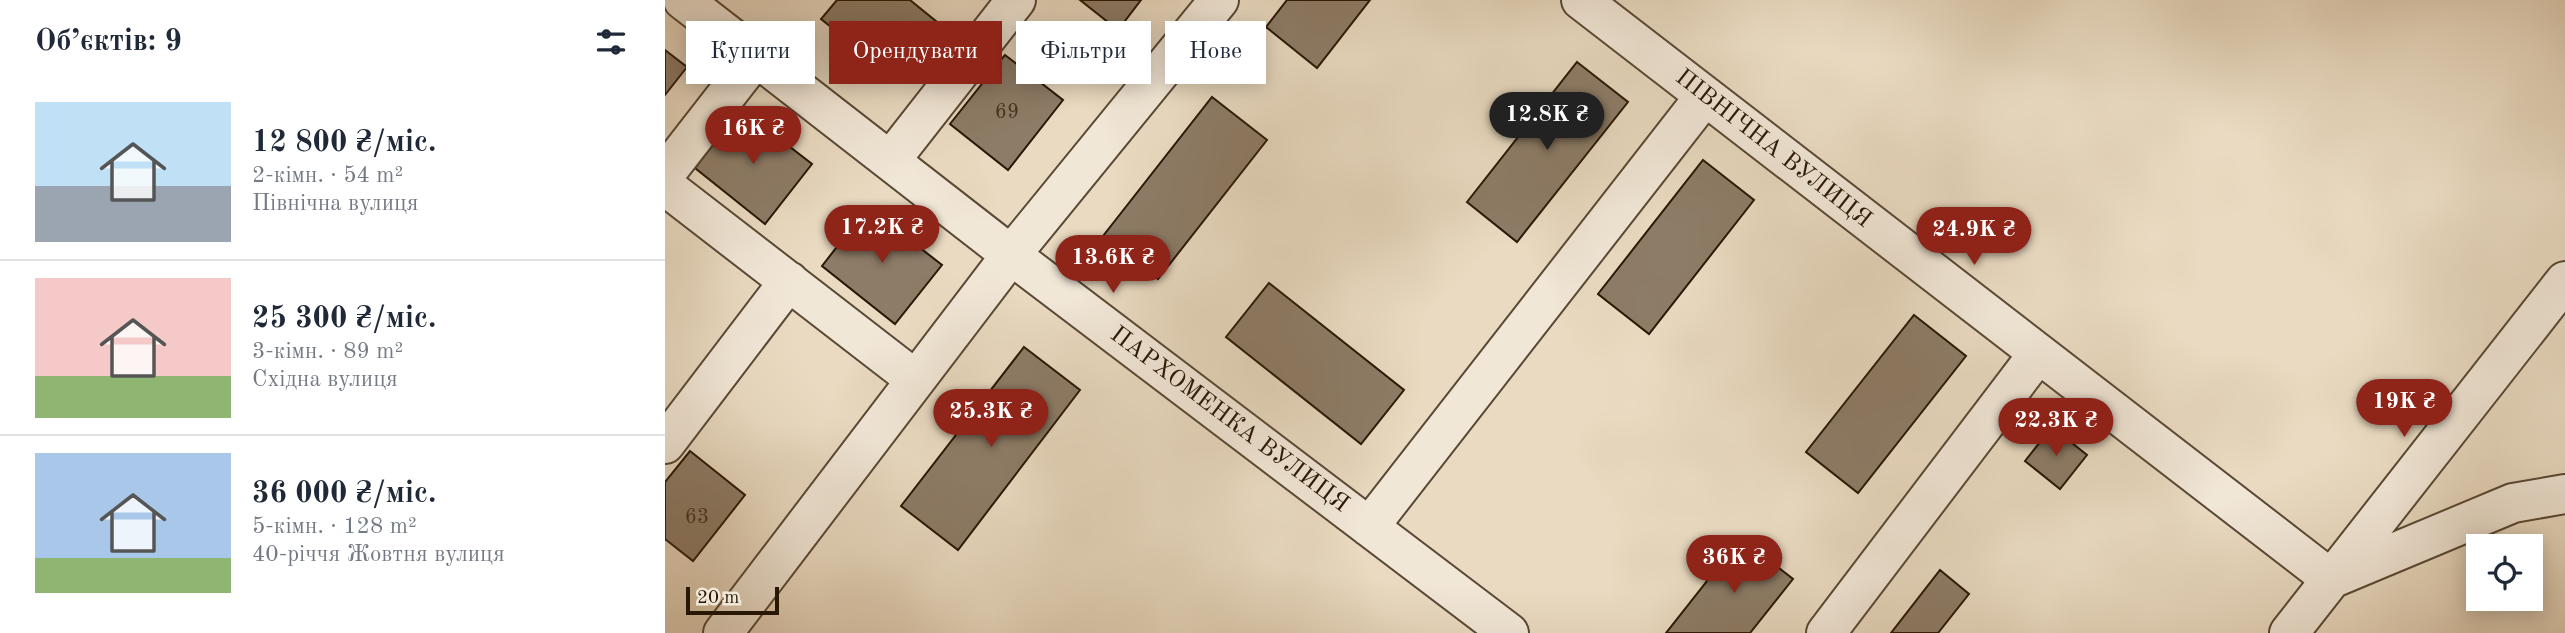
<!DOCTYPE html>
<html lang="uk">
<head>
<meta charset="utf-8">
<style>
  body { margin:0; font-family:"Old Standard TT",serif; background:#f6f6f7; color:#1f2937; height:100vh; display:flex; flex-direction:column; font-size:26px; white-space:nowrap }
  * { box-sizing:border-box; margin:0 }
  p { font-size:23px; color:#747a83 }
  .icon { flex:none; width:38px; height:38px; fill:none; stroke:currentColor; stroke-width:2; stroke-linecap:round; stroke-linejoin:round }
  .map { position:relative; flex:1; overflow:hidden }
  .drawer { display:flex; flex-direction:column; background:#fff; width:665px }
  .drawer>* { flex:none }
  .guide { position:absolute; left:21px; top:21px; width:665px; height:63px; display:flex; gap:14px }
  .tools { position:absolute; left:1801px; top:534px; display:grid; gap:14px }
  .tools a { display:grid; place-items:center; width:77px; height:77px; border-radius:0px; background:#fff; box-shadow:0 4px 18px #0003; font-size:35px }
  .scale { position:absolute; left:21px; bottom:18px; width:93px; box-sizing:border-box; padding-left:7px; border:4px solid #291705; border-top:0; font-size:19px; line-height:24px; white-space:nowrap; color:#291705; -webkit-text-stroke:5px #f1e7d7; paint-order:stroke }
  .price { position:absolute; translate:-50% -60px; padding:0 16px; border-radius:24px; background:#8f2418; color:#fff; font-size:23px; line-height:46px; filter:drop-shadow(0 2px 4px #0008) }
  .price::after { content:''; position:absolute; left:50%; top:42px; width:21px; height:16px; margin-left:-10px; background:inherit; clip-path:polygon(0 0,100% 0,50% 100%) }
  .price.selected { background:#222; color:#fff }
  ul { padding:0; list-style:none }
  li { display:flex; align-items:center; gap:21px; height:175px; padding:0 35px }
  li+li { border-top:2px solid #e0e1e3 }
  li span { display:grid; place-items:center; flex:none; width:196px; height:140px; border-radius:0px; color:#555 }
  li>.icon { margin-inline-start:auto }
  span .icon { width:84px; height:84px; fill:#fffc; stroke-width:1 }
  li b { font-size:30px }
  h2 { display:flex; justify-content:space-between; align-items:center; height:84px; padding:0 35px; font-size:30px }
  .chip { padding:0 24px; border-radius:0px; background:#fff; box-shadow:0 4px 18px #0003; font-size:24px; line-height:63px }
  .chip.selected { background:#8f2418; color:#fff }
  main { display:flex; flex:1; min-height:0 }
  .map>svg:first-child { display:block }
</style>
</head>
<body>
<main>
<section class="drawer">
<h2>Об’єктів: 9<svg class="icon" aria-label="filters" viewBox="0 0 24 24"><path d="M4 7h16M4 17h16"/><circle cx="9" cy="7" r="2"/><circle cx="15" cy="17" r="2"/></svg></h2>
<ul>
<li><span style="background:linear-gradient(#bfe0f5 60%,#9aa5b1 0)"><svg class="icon" aria-label="home" viewBox="0 0 24 24"><path d="M3 11l9-7 9 7M6 9v11h12V9"/></svg></span><div><b>12 800 ₴/міс.</b><p>2-кімн. · 54 m²</p><p>Північна вулиця</p></div></li>
<li><span style="background:linear-gradient(#f6c9c9 70%,#8fb573 0)"><svg class="icon" aria-label="home" viewBox="0 0 24 24"><path d="M3 11l9-7 9 7M6 9v11h12V9"/></svg></span><div><b>25 300 ₴/міс.</b><p>3-кімн. · 89 m²</p><p>Східна вулиця</p></div></li>
<li><span style="background:linear-gradient(#a9c7e8 75%,#8fb573 0)"><svg class="icon" aria-label="home" viewBox="0 0 24 24"><path d="M3 11l9-7 9 7M6 9v11h12V9"/></svg></span><div><b>36 000 ₴/міс.</b><p>5-кімн. · 128 m²</p><p>40-річчя Жовтня вулиця</p></div></li>
</ul>
</section>
<div class="map">
<svg width="1900" height="633" viewBox="0 0 1900 633">
  <rect width="100%" height="100%" fill="#e9dac1"/>
  <filter id="stains"><feTurbulence type="fractalNoise" baseFrequency=".00286" numOctaves="4"/><feColorMatrix values="0 0 0 0 .2 0 0 0 0 .09 0 0 0 0 .02 0 0 0 .5 -.17"/></filter>
  <radialGradient id="worn" r=".72"><stop offset=".6" stop-color="#630" stop-opacity="0"/><stop offset="1" stop-color="#630" stop-opacity=".3"/></radialGradient>
  <path fill="#8d7c67" stroke="#291705" stroke-width="2" d="M172,0h73l27,22 -43,55 -73,-58z
    M415,0h61l-23,30z
    M622,0h83l-53,68 -51,-41z
    M0,50l22,17 -22,28z
    M340,55l58,45 -55,70 -58,-46z
    M912,62l51,40 -111,140 -50,-40z
    M547,97l55,43 -109,139 -55,-43z
    M76,109l71,55 -47,60 -70,-56z
    M1038,160l51,40 -105,134 -51,-40z
    M203,207l74,58 -47,59 -73,-58z
    M604,283l135,107 -43,54 -135,-107z
    M1249,315l52,41 -108,137 -52,-41z
    M359,347l56,43 -122,160 -57,-44z
    M1387,427l35,28 -27,34 -35,-28z
    M25,451l55,44 -52,66 -28,-22v-57z
    M1076,538l52,41 -43,54h-84z
    M1275,570l29,24 -31,39h-47z"/>
  <g fill="none" stroke-linecap="round" stroke-linejoin="round">
    <g stroke="#594834" stroke-width="42">
      <path id="minor" d="M18,0l328,255 498,378
        M916,0l750,579 182,-76 52,-9
        M225,161l126,-161
        M0,174l91,-117
        M0,186l251,194
        M0,444l124,-163
        M704,527l336,-431
        M58,633l288,-378 208,-255
        M1161,633l212,-279
        M1624,633l276,-352"/>
    </g>
    <use href="#minor" stroke="#f1e7d7" stroke-width="38"/>
  </g>
  <g text-anchor="middle" dominant-baseline="central" stroke-width="5" stroke-linejoin="round" paint-order="stroke">
    <g font-size="21" fill="#42301e">
      <text x="342" y="112">69</text>
      <text x="32" y="517">63</text>
    </g>
    <g font-size="24" fill="#291705" stroke="#f1e7d7">
      <text transform="translate(1108 149) rotate(38)">ПІВНІЧНА ВУЛИЦЯ</text>
      <text transform="translate(564 420) rotate(37)">ПАРХОМЕНКА ВУЛИЦЯ</text>
    </g>
  </g>
  <rect width="100%" height="100%" filter="url(#stains)"/>
  <rect width="100%" height="100%" fill="url(#worn)"/>
</svg>
<div class="tools">
<a><svg class="icon" aria-label="locate" viewBox="0 0 24 24"><circle cx="12" cy="12" r="6"/><path d="M12 2v4M12 18v4M2 12h4M18 12h4"/></svg></a>
</div>
<div class="scale">20 m</div>
<b class="price selected" style="left:882px;top:152px">12.8K ₴</b>
<b class="price" style="left:88px;top:166px">16K ₴</b>
<b class="price" style="left:217px;top:265px">17.2K ₴</b>
<b class="price" style="left:1309px;top:267px">24.9K ₴</b>
<b class="price" style="left:448px;top:295px">13.6K ₴</b>
<b class="price" style="left:1739px;top:439px">19K ₴</b>
<b class="price" style="left:326px;top:449px">25.3K ₴</b>
<b class="price" style="left:1391px;top:458px">22.3K ₴</b>
<b class="price" style="left:1069px;top:595px">36K ₴</b>
<div class="guide">
<a class="chip">Купити</a>
<a class="chip selected">Орендувати</a>
<a class="chip">Фільтри</a>
<a class="chip">Нове</a>
</div>
</div>
</main>
</body>
</html>
